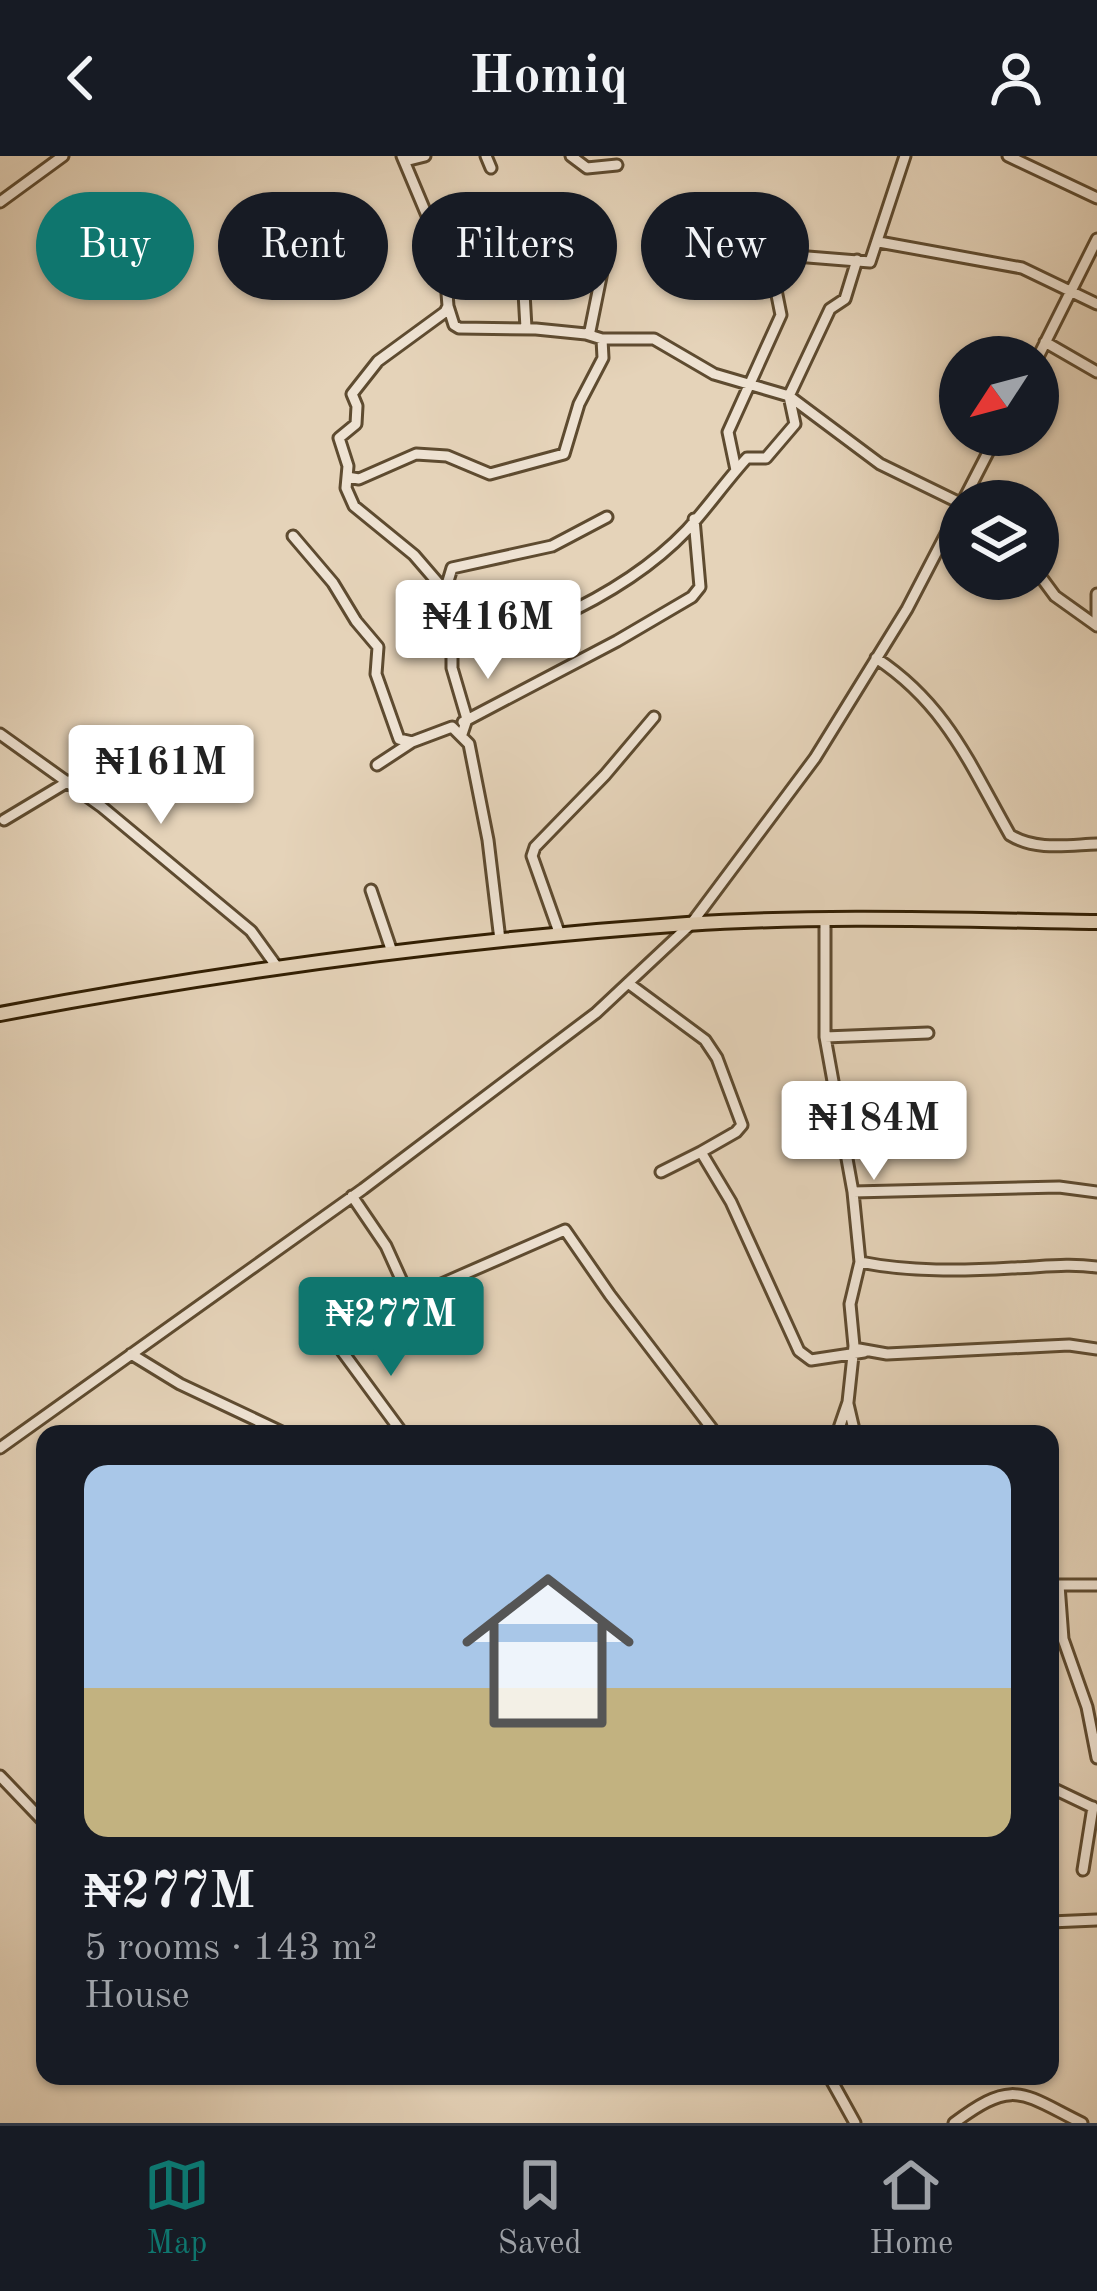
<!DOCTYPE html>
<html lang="en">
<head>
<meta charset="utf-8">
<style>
  body { margin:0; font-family:"Old Standard TT",serif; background:#242831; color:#f1f3f6; height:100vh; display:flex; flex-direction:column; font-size:45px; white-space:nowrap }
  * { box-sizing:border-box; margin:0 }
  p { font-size:39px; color:#9ea1a6 }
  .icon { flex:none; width:66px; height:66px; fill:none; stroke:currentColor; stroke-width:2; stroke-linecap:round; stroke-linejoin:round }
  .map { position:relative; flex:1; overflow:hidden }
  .details { position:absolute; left:36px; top:1269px; width:1023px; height:660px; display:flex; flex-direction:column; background:#171b24; border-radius:24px; box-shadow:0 3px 9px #0004 }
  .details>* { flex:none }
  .top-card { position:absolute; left:36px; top:36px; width:1026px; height:108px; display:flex; gap:24px }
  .needle { width:78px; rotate:234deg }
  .fabs { position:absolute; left:939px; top:180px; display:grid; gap:24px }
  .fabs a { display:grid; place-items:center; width:120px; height:120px; border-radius:50%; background:#171b24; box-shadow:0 3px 9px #0004; font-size:60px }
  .price { position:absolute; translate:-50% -102px; padding:0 27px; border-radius:12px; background:#fff; color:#222; font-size:39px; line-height:78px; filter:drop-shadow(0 3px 6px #0008) }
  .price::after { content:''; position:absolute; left:50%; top:72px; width:36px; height:27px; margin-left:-18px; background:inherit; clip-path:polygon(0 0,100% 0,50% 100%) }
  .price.selected { background:#0f766e; color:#fff }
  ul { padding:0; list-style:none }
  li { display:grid; align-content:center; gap:24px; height:636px; padding:0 48px }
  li+li { border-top:3px solid #363941 }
  li span { display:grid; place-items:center; height:372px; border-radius:24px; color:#555 }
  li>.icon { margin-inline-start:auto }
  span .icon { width:216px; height:216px; fill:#fffc; stroke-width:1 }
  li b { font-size:51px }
  .chip { padding:0 42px; border-radius:54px; background:#171b24; box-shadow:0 3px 9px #0004; font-size:42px; line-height:108px }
  .chip.selected { background:#0f766e; color:#fff }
  header { display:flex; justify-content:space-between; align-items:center; height:156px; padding:0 48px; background:#171b24; font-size:54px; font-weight:600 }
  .tabs { display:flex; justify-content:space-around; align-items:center; height:168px; border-top:3px solid #363941; background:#171b24; font-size:33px; color:#9ea1a6 }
  .tabs a { display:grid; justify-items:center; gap:6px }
  .tabs .selected { color:#0f766e }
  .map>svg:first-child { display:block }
</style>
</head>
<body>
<header><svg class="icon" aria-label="back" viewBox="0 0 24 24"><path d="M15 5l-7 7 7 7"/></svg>Homiq<svg class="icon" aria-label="person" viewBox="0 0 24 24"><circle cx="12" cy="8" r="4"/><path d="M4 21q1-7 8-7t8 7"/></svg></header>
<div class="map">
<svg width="1097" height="1967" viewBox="0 0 1097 1967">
  <rect width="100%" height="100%" fill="#e5d3b9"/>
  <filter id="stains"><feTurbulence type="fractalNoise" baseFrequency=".00167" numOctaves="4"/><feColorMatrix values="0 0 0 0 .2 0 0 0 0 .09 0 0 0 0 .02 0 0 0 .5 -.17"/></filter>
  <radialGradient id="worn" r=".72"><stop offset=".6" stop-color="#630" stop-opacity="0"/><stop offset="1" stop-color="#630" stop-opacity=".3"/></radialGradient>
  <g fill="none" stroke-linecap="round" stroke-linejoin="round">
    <g stroke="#5e4b30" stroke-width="15">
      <path id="minor" d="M402,0l42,100 4,50 6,19 5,3 77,1 50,5 4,-3 15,-74
        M486,0l5,12
        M571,0l16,12 30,-3
        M1008,0l89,42
        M405,5l20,-5
        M0,46l63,-46
        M714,77l53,9 16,13 87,7 35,-106
        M879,86l143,26 75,36
        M522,101l4,71
        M448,150l-3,6 -67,49 -26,33 5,12 -1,18 -17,14 9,28 -2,22 8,18 60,49 31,36 7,16v61l15,51 -5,15
        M586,178l16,5h52l60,35 75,22 91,68 80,39
        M1045,186l52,30
        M1038,201l59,-118
        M736,314l-8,-38 53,-117 -6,-30
        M347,321l12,2 57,-25 31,2 43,18 74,-20 15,-50 24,-46 -1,-19
        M963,345l34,-66
        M293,380l40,47 23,38 22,26 -2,27 23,65 13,3 40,-15 17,17 19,96 12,100
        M1038,417l17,23 42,30
        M445,435l7,-23 100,-22 55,-29
        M1097,438v32
        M555,463c48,-22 95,-50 132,-89 21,-23 39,-49 60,-72h19l29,-34 -6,-28 41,-87 15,-10 12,-39
        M876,502c71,47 94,107 134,177 26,16 58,10 87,9
        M463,566l154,-81 75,-44 8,-10 -6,-68
        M0,578l102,73 149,124 26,36
        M377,609l35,-23
        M4,664l65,-39
        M371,734l21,62
        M825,766v115l28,155 7,70 -10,42 4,42 -6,56 -11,32
        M560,779l-28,-79 3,-9 70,-72 49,-58
        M628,827l77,57 12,18 25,67 -6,7 -35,20 30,50 68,149 12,9 53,-8
        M825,881l103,-4
        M838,954l111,4
        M661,1016l40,-20
        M853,1036l206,-5 38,5
        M352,1040l34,50 19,42 9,8 151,-66 45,65 106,139
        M860,1106c50,10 102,9 152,6 30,-1 55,-5 85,-1
        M339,1191l64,87
        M859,1193l28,5 182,-9 28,4
        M131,1198l49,30 106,50
        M848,1248l7,30
        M0,1292l363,-259 233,-176 95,-89 124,-166 92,-149 53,-102
        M1050,1429h47
        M1059,1429l4,54 24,68 10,51
        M0,1620l45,47
        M1050,1631l44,21
        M1083,1714l10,-63
        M1050,1766l47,-2
        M829,1920l26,47
        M954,1967c60,-45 67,-30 128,0"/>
    </g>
    <g stroke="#311e02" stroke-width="18">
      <path id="major" d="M0,858c227,-43 456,-74 687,-90 136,-9 274,-4 410,-2"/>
    </g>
    <use href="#minor" stroke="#eee2d2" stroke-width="9"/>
    <use href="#major" stroke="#e5d3b9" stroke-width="12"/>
  </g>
  <rect width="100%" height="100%" filter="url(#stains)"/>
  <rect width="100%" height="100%" fill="url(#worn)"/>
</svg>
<div class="fabs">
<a><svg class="needle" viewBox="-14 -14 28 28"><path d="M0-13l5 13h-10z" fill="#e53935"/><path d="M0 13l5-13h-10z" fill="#9ea1a6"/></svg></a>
<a><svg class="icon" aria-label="layers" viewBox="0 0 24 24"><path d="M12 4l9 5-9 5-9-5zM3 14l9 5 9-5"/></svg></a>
</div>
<b class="price" style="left:488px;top:526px">₦416M</b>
<b class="price" style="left:161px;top:671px">₦161M</b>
<b class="price" style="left:874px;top:1027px">₦184M</b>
<b class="price selected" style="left:391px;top:1223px">₦277M</b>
<div class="top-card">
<a class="chip selected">Buy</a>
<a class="chip">Rent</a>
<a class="chip">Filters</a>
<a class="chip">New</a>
</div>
<section class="details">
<ul>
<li><span style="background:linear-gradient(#a9c7e8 60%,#c2b280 0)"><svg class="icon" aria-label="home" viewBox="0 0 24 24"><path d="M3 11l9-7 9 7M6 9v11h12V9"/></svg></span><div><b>₦277M</b><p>5 rooms · 143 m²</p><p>House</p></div></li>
</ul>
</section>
</div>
<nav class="tabs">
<a class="selected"><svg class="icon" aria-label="map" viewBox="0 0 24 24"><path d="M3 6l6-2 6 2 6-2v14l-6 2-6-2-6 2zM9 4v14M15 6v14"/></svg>Map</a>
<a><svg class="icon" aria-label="saved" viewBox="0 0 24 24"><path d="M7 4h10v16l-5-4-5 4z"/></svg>Saved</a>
<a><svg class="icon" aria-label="home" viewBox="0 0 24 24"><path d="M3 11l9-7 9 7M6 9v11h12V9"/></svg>Home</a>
</nav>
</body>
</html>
